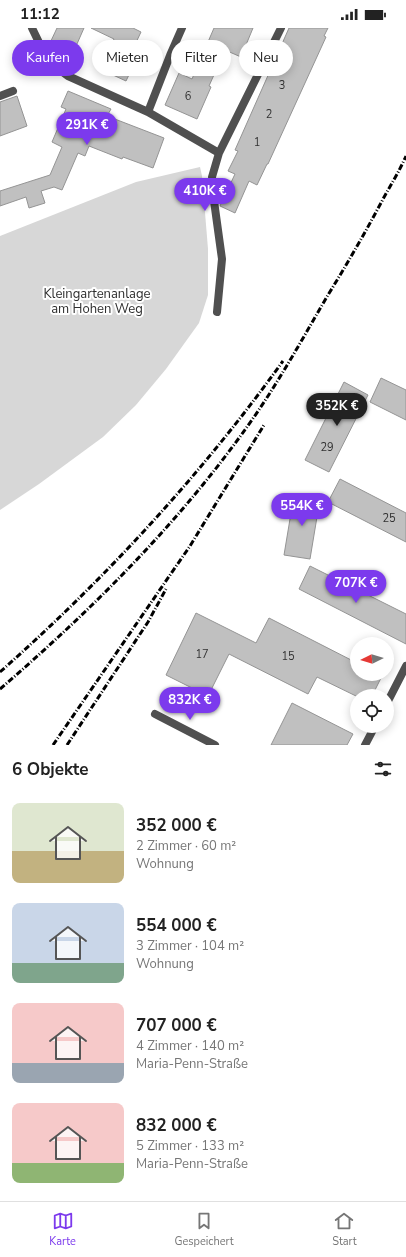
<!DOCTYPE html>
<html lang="de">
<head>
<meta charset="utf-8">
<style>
  body { margin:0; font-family:"Nunito Sans",sans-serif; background:#f6f6f6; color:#222; height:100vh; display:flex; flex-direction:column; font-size:15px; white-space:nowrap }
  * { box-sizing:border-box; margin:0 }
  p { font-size:13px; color:#767676 }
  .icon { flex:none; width:22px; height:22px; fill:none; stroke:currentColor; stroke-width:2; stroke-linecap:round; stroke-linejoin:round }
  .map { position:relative; height:717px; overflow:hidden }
  .details { display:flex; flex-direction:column; background:#fff; flex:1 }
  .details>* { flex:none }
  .banner { position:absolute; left:12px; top:12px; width:382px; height:36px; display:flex; gap:8px }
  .needle { width:26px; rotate:265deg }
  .fabs { position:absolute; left:350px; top:609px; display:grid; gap:8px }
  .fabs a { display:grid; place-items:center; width:44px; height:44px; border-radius:50%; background:#fff; box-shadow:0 2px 10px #0003; font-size:20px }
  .price { position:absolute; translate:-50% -34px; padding:0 9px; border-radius:14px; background:#7c3aed; color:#fff; font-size:13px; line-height:26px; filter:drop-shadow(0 1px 2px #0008) }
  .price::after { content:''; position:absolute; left:50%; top:24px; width:12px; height:9px; margin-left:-6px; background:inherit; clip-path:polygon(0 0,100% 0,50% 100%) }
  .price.selected { background:#222; color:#fff }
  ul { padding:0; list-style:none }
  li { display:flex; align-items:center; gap:12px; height:100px; padding:0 12px }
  li span { display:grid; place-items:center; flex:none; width:112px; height:80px; border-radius:8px; color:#555 }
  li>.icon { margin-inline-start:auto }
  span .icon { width:48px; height:48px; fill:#fffc; stroke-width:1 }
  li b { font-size:17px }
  h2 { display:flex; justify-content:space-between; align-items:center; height:48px; padding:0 12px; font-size:17px }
  .tag { padding:0 14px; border-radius:18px; background:#fff; box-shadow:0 2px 10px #0003; font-size:14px; line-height:36px }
  .tag.selected { background:#7c3aed; color:#fff }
  .status { display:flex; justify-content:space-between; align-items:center; height:28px; padding:0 20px; background:#fff; direction:ltr }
  .status svg { height:11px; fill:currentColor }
  .menu { display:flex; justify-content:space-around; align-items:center; height:56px; border-top:1px solid #e0e0e0; background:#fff; font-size:11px; color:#767676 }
  .menu a { display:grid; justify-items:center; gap:2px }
  .menu .selected { color:#7c3aed }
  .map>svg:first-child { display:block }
</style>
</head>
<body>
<div class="status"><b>11:12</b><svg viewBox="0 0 49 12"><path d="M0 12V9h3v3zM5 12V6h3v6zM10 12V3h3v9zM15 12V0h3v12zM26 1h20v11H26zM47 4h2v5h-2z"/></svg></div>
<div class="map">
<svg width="406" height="717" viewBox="0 0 406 717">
  <rect width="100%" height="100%" fill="#fff"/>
  <path fill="#d7d7d7" d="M200,139l2,9 6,73v46l-9,28 -33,46 -30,36 -33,32 -64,47 -39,26v-274l136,-54z"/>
  <path fill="#c0c0c0" stroke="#949494" d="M57,0h27l-11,25 -23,-10z
    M91,0h42l8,4 -9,19 7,3 -13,27 -26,-12 14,-30z
    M214,0h39l-12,29 -16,-7 -16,36 2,1 -14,32 -32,-14 14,-32 13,6z
    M289,0h39l-4,8 2,1 -58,127h-1l-10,21 -8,-4 -14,32 -15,-7 15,-32 -7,-3 10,-20 -3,-1z
    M68,63l43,18 -4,7 57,22 -11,30 -30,-11 -1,2 -33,-13 -4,10 -7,-3 -16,37 -8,-3 -13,4 4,12 -16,5 -3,-11 -26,9v-15l50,-16 12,-28 -10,-5 14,-33 -5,-2z
    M17,68l10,30 -27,10v-34z
    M381,350l25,12v30l-36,-18z
    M344,354l24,13 -39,77 -24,-12z
    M340,451l66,34v29l-78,-40z
    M294,467l26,4 -10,60 -26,-4z
    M310,538l96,48v30l-107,-55z
    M196,585l60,30 13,-25 88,45v11h26l-11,22h-16l-39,-19 -9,17 -79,-40 -21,42 -42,-21z
    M292,675l61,31 -6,11h-76z"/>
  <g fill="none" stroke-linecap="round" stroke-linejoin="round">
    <path stroke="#505050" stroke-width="8" d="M0,68l13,-5"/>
    <path stroke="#505050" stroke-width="8" d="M32,0l14,29 6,7 16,12 80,36 71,41 -7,24 2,24 8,58 -5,53
      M148,84l23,-59 11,-25
      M219,125l62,-125
      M387,675l19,-37
      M155,686l60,31
      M365,717l10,-19"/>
    <path stroke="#000" stroke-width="3" stroke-dasharray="6 2 1 2" stroke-linecap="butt" d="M0,644c105,-93 201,-197 283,-311
      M0,661c94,-81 183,-170 254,-272 27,-39 50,-81 74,-122 19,-31 37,-62 54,-94 8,-15 17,-29 24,-45
      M53,717l137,-199 74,-121
      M67,717l81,-123 18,-33"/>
  </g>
  <g text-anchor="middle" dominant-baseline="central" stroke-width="4" stroke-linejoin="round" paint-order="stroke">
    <g font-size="11" fill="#303030">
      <text x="282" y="57">3</text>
      <text x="188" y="68">6</text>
      <text x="269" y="86">2</text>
      <text x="257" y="114">1</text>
      <text x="327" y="419">29</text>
      <text x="389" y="490">25</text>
      <text x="202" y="626">17</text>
      <text x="288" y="628">15</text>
    </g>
    <g font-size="13" fill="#2e2e2e" stroke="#fff">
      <text x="97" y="266">Kleingartenanlage<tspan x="97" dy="15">am Hohen Weg</tspan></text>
    </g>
  </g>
</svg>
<div class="fabs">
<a><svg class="needle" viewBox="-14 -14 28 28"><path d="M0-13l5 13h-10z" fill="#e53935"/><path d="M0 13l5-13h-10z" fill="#767676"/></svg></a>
<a><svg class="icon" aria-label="locate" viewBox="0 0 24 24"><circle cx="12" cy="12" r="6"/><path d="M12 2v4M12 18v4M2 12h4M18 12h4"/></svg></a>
</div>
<b class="price" style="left:87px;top:118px">291K €</b>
<b class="price" style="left:205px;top:184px">410K €</b>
<b class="price selected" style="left:337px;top:399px">352K €</b>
<b class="price" style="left:302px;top:499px">554K €</b>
<b class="price" style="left:356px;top:576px">707K €</b>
<b class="price" style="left:190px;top:693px">832K €</b>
<div class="banner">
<a class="tag selected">Kaufen</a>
<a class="tag">Mieten</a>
<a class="tag">Filter</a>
<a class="tag">Neu</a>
</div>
</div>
<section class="details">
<h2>6 Objekte<svg class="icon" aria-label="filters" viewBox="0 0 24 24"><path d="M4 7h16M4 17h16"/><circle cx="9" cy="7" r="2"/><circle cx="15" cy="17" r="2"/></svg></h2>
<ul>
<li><span style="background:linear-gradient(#dfe7d0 60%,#c2b280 0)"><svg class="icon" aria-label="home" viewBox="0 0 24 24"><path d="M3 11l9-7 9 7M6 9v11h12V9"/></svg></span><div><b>352 000 €</b><p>2 Zimmer · 60 m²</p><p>Wohnung</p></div></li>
<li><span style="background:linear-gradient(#c9d6e8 75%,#7fa58c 0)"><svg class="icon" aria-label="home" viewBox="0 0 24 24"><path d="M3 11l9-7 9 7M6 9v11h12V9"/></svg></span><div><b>554 000 €</b><p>3 Zimmer · 104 m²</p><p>Wohnung</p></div></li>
<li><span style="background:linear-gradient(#f6c9c9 75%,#9aa5b1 0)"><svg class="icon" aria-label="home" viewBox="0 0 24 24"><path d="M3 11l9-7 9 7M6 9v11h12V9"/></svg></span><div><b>707 000 €</b><p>4 Zimmer · 140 m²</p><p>Maria-Penn-Straße</p></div></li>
<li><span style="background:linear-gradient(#f6c9c9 75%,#8fb573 0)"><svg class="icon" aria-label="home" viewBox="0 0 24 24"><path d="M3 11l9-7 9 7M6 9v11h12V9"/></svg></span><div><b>832 000 €</b><p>5 Zimmer · 133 m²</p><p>Maria-Penn-Straße</p></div></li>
</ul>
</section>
<nav class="menu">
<a class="selected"><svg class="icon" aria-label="map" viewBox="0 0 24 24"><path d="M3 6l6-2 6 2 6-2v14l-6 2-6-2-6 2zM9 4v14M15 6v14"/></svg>Karte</a>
<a><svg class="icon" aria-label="saved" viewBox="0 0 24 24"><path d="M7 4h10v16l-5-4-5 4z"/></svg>Gespeichert</a>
<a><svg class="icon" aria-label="home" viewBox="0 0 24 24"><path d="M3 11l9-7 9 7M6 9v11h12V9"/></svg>Start</a>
</nav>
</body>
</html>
